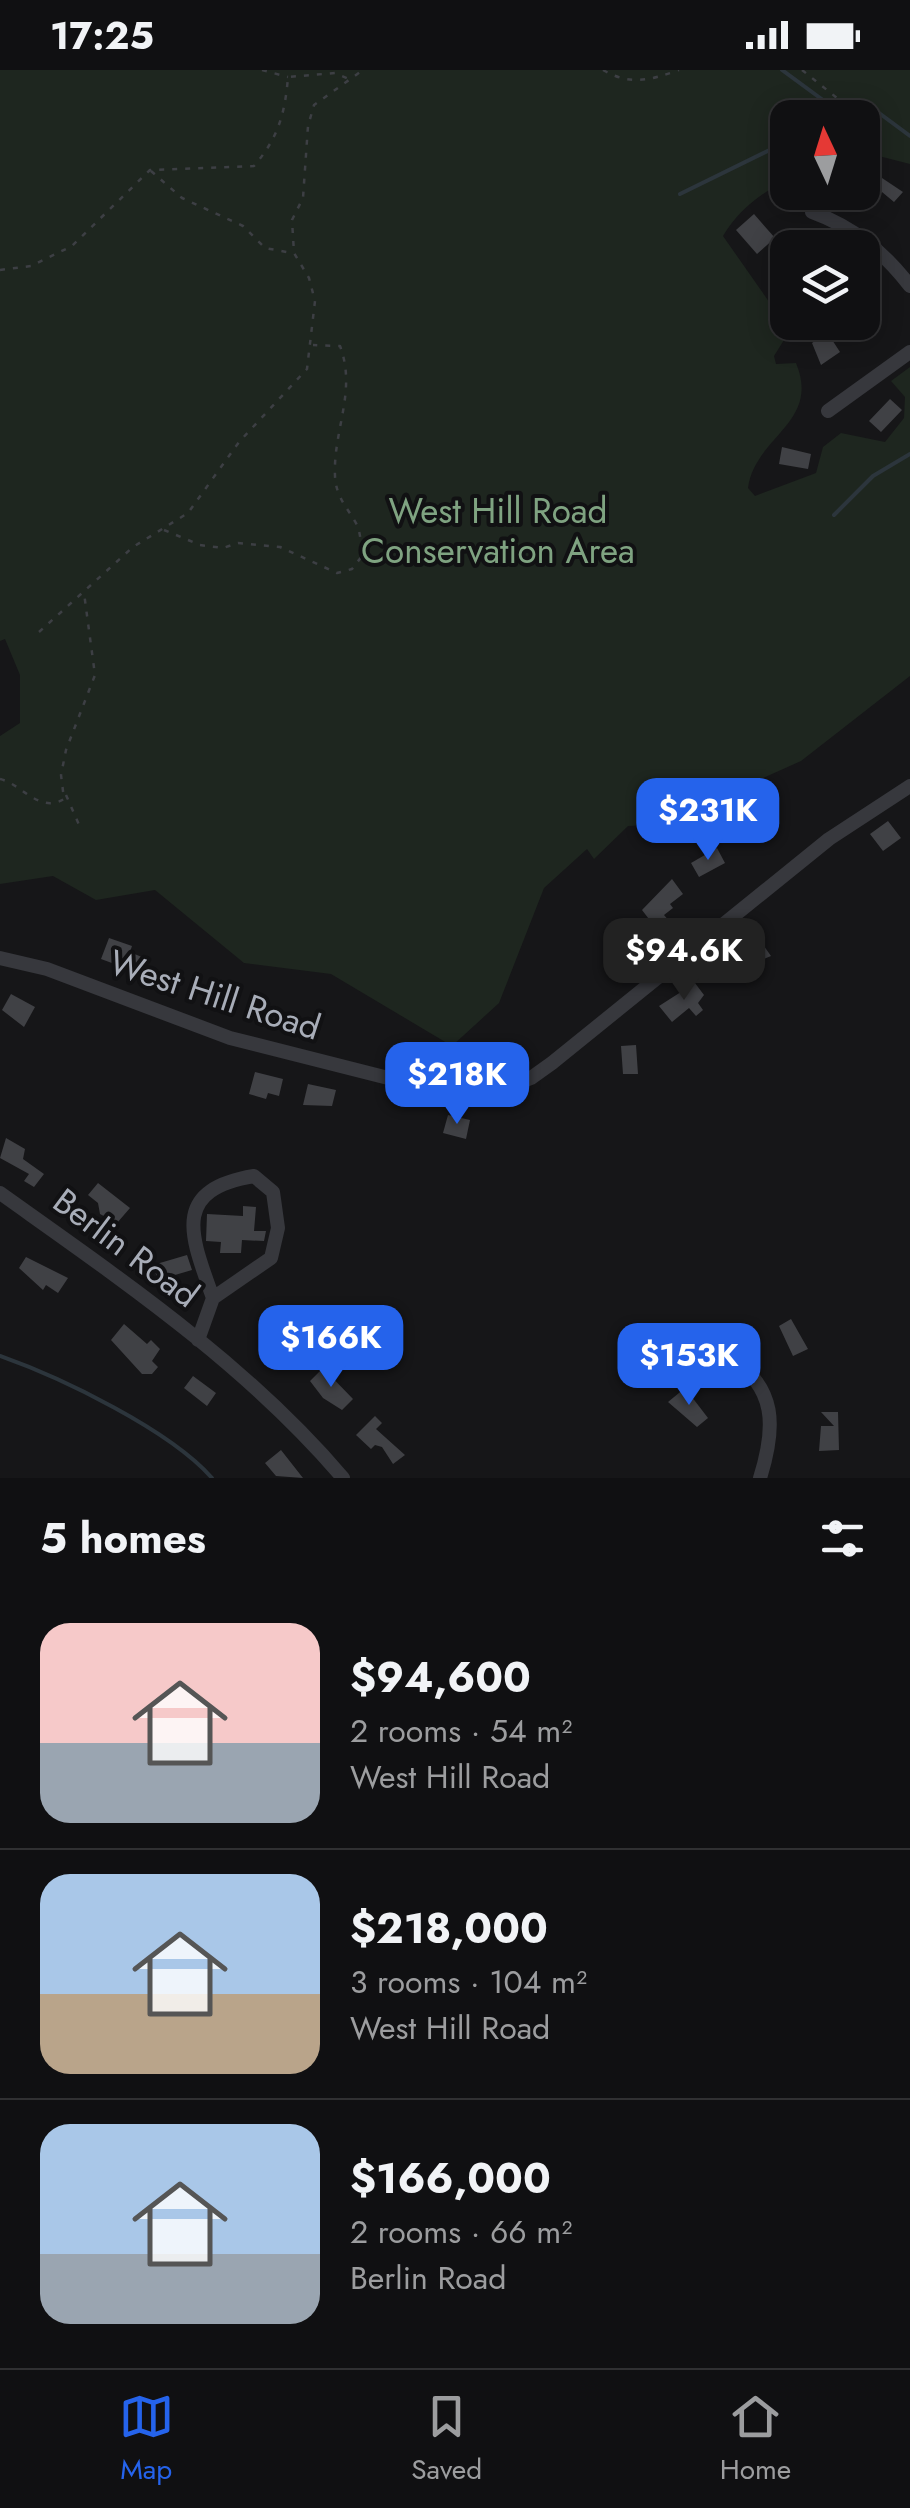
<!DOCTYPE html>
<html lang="en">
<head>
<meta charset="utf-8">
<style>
  body { margin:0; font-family:Jost,sans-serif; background:#1e1e20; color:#f1f3f6; height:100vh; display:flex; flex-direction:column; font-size:38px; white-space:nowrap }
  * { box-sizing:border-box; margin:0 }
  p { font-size:32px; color:#9c9d9f }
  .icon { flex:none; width:55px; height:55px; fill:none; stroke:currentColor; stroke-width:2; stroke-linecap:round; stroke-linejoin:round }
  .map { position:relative; height:1408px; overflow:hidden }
  .sheet { display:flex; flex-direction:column; background:#101012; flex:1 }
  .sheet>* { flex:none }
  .needle { width:65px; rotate:356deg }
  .fabs { position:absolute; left:770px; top:30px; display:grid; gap:20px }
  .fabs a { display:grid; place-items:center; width:110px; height:110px; border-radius:20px; background:#101012; box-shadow:0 5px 25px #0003,0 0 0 2px #303032; font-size:50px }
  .price { position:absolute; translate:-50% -85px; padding:0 22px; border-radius:20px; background:#2563eb; color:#fff; font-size:32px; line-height:65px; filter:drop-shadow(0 2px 5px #0008) }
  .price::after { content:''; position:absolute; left:50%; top:60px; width:30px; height:22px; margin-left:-15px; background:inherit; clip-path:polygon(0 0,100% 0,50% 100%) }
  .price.selected { background:#222; color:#fff }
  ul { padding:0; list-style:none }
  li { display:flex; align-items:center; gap:30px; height:250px; padding:0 40px }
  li+li { border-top:2px solid #303032 }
  li span { display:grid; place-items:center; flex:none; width:280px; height:200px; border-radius:30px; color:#555 }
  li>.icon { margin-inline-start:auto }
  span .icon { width:120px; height:120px; fill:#fffc; stroke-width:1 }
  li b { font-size:42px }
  h2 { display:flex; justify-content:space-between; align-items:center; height:120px; padding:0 40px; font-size:42px }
  .status { display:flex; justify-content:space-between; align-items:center; height:70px; padding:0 50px; background:#101012; direction:ltr }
  .status svg { height:28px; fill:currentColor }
  .dock { display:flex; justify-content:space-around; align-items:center; height:140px; border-top:2px solid #303032; background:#101012; font-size:28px; color:#9c9d9f }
  .dock a { display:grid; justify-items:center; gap:5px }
  .dock .selected { color:#2563eb }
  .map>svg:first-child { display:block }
</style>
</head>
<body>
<div class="status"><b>17:25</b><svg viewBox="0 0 49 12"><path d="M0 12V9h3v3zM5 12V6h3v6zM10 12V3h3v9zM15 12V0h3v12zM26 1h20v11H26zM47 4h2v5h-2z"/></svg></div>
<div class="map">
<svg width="910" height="1408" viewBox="0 0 910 1408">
  <rect width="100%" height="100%" fill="#161618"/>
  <path fill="#1e261f" d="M0,0h910v94l-47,-12 -1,-34h-74l-1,61c-26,15 -48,30 -64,57l49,70h15l1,16 17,1 -21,17 -10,16 2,8 20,-1c25,60 -41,73 -48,125l7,8 61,-23 7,-26 18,-14 44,9 19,-24 1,-21 -14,-16 19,-14v309l-109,85 -74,33 -30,4 -50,27 -19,1 -34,33 -7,-10 -43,39 -45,115 -47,43 -121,-72 -87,-11 -89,-73 -59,10 -43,-24 -53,8v-148l20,-13v-48l-15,-36 -5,2z"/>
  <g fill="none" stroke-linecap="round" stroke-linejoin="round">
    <path stroke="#2c353c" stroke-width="4" d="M782,0l64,47
      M845,48l30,-8 35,26
      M680,124l108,-53
      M834,445l39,-39 37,-22
      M0,1286c62,22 170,74 212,122"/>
  </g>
  <path fill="#404145" d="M862,103l12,10 5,-7 24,16 -9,10 -12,-10 -10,12 -10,-8z
    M754,144l21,24 -18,16 -21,-24z
    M827,262l13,20 -19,13 -9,-22z
    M890,329l12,11 -21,22 -12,-11z
    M782,377l29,7 -3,15 -29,-5z
    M888,751l13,17 -18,13 -13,-17z
    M717,778l8,15 -26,14 -8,-14z
    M672,809l11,15 -13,10 3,4 -9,7 6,7 -12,9 -16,-21z
    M757,866l14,20 -28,12 -10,-14z
    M109,868l23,8 -2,6 14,6 -5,15 -38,-14z
    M695,913l9,12 -6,8 5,7 -7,6 -7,-8 -17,14 -13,-16z
    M11,924l24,13 -11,20 -22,-17z
    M636,975l2,29h-15l-2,-28z
    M255,1002l28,7 -4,17 -11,-3 -2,6 -17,-5z
    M308,1014l28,6 -4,16 -29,-1z
    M448,1045l22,5 -4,19 -23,-6z
    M6,1068l19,11 -2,10 21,15 -10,13 -10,-6 5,-7 -29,-16z
    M98,1113l32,25 -13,15 -17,-9 -2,-11 -10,-8z
    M243,1136l13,1 -2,24h12l-2,10 -22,-1 -1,13h-21l1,-11 -15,-1 1,-27 36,2z
    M187,1185l5,15 -17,5 3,10 -17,5 -8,-25z
    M26,1187l42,21 -10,15 -12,-8 -3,5 -24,-22z
    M791,1249l17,30 -15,7 -14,-30z
    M124,1254l23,20 4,-4 9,9 -8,12 6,6 -6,7h-10l-31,-34z
    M323,1298l30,31 -11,11 -19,-12 -13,-17z
    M193,1306l23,17 -9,13 -23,-18z
    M685,1318l23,30 -11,9 -29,-25z
    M821,1342h17l1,38 -20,1 2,-25h13z
    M375,1346l7,7 -6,6 29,26 -12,9 -11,-17 -7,-2 -4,4 -15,-14z
    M281,1380l22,28 -27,-2 -11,-13z"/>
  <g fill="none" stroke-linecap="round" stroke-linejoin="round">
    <path stroke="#3d3f44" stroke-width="2.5" stroke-dasharray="5 8" stroke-linecap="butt" d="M262,0l26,7
      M603,0c27,16 48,10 76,0
      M802,0l40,32 8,16
      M151,101l31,27 61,28 22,22 27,5
      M818,132l5,-10
      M0,200l31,-4 41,-20 78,-76 104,-4c24,-28 31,-52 34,-89l47,-4 14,6
      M164,460l36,15 23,3 15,-5 42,4 57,26 15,-4 10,-13c-1,-9 -1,-22 -5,-31 -9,-17 -21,-27 -22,-49 -2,-46 22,-85 5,-130l-27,-1
      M39,562l94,-85 55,-34 51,-71 68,-73 8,-68 -6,-23 -15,-25 -2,-33 11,-22 5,-72 6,-21 49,-35
      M0,709c22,5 39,35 64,20l-3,-24 5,-25 29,-75 -11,-82
      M66,725l14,32"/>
    <path stroke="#37383d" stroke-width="14" d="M812,142c41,15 71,39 98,74
      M828,341l82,-59
      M0,888l47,11 183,69 174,44 46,9h47l34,-13 21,-15 277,-224 81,-53
      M0,1123c122,87 246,171 343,285
      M198,1270l15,-42 58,-40 7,-30 -5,-36 -19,-16c-84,14 -63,60 -41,122
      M729,1287c48,30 47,70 31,121"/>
  </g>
  <g text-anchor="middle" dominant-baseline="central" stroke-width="8" stroke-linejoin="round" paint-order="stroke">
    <g font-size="35" fill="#7fa381" stroke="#111113">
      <text x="498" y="441">West Hill Road<tspan x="498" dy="40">Conservation Area</tspan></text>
    </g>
    <g font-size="35" fill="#a8adb8" stroke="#111113">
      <text transform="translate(215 925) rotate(18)">West Hill Road</text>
      <text transform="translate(126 1178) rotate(37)">Berlin Road</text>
    </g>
  </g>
</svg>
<div class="fabs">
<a><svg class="needle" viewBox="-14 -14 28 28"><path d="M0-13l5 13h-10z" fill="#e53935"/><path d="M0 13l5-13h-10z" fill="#9c9d9f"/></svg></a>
<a><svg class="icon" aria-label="layers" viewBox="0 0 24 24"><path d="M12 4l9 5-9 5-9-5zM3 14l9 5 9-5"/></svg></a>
</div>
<b class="price" style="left:708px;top:793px">$231K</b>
<b class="price selected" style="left:684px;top:933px">$94.6K</b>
<b class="price" style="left:457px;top:1057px">$218K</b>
<b class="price" style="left:331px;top:1320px">$166K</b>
<b class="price" style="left:689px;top:1338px">$153K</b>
</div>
<section class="sheet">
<h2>5 homes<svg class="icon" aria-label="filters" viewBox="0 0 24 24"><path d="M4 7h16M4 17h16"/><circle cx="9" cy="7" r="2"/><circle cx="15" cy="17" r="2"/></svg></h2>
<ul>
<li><span style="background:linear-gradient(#f6c9c9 60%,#9aa5b1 0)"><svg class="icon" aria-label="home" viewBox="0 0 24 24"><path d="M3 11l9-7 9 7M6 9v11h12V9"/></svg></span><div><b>$94,600</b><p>2 rooms · 54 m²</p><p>West Hill Road</p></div></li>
<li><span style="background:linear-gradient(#a9c7e8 60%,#b9a48a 0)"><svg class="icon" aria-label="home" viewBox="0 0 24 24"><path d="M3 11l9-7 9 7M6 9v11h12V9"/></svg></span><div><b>$218,000</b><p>3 rooms · 104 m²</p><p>West Hill Road</p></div></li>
<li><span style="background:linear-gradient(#a9c7e8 65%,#9aa5b1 0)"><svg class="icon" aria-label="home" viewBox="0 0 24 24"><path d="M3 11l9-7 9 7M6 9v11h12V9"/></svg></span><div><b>$166,000</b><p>2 rooms · 66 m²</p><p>Berlin Road</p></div></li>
</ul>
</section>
<nav class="dock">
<a class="selected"><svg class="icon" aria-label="map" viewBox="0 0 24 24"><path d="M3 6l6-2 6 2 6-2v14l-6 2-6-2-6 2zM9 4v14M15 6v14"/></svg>Map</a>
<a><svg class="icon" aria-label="saved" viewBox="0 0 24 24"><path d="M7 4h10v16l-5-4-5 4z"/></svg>Saved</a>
<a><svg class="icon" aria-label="home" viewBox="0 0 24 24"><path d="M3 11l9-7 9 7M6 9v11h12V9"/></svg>Home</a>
</nav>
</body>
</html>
